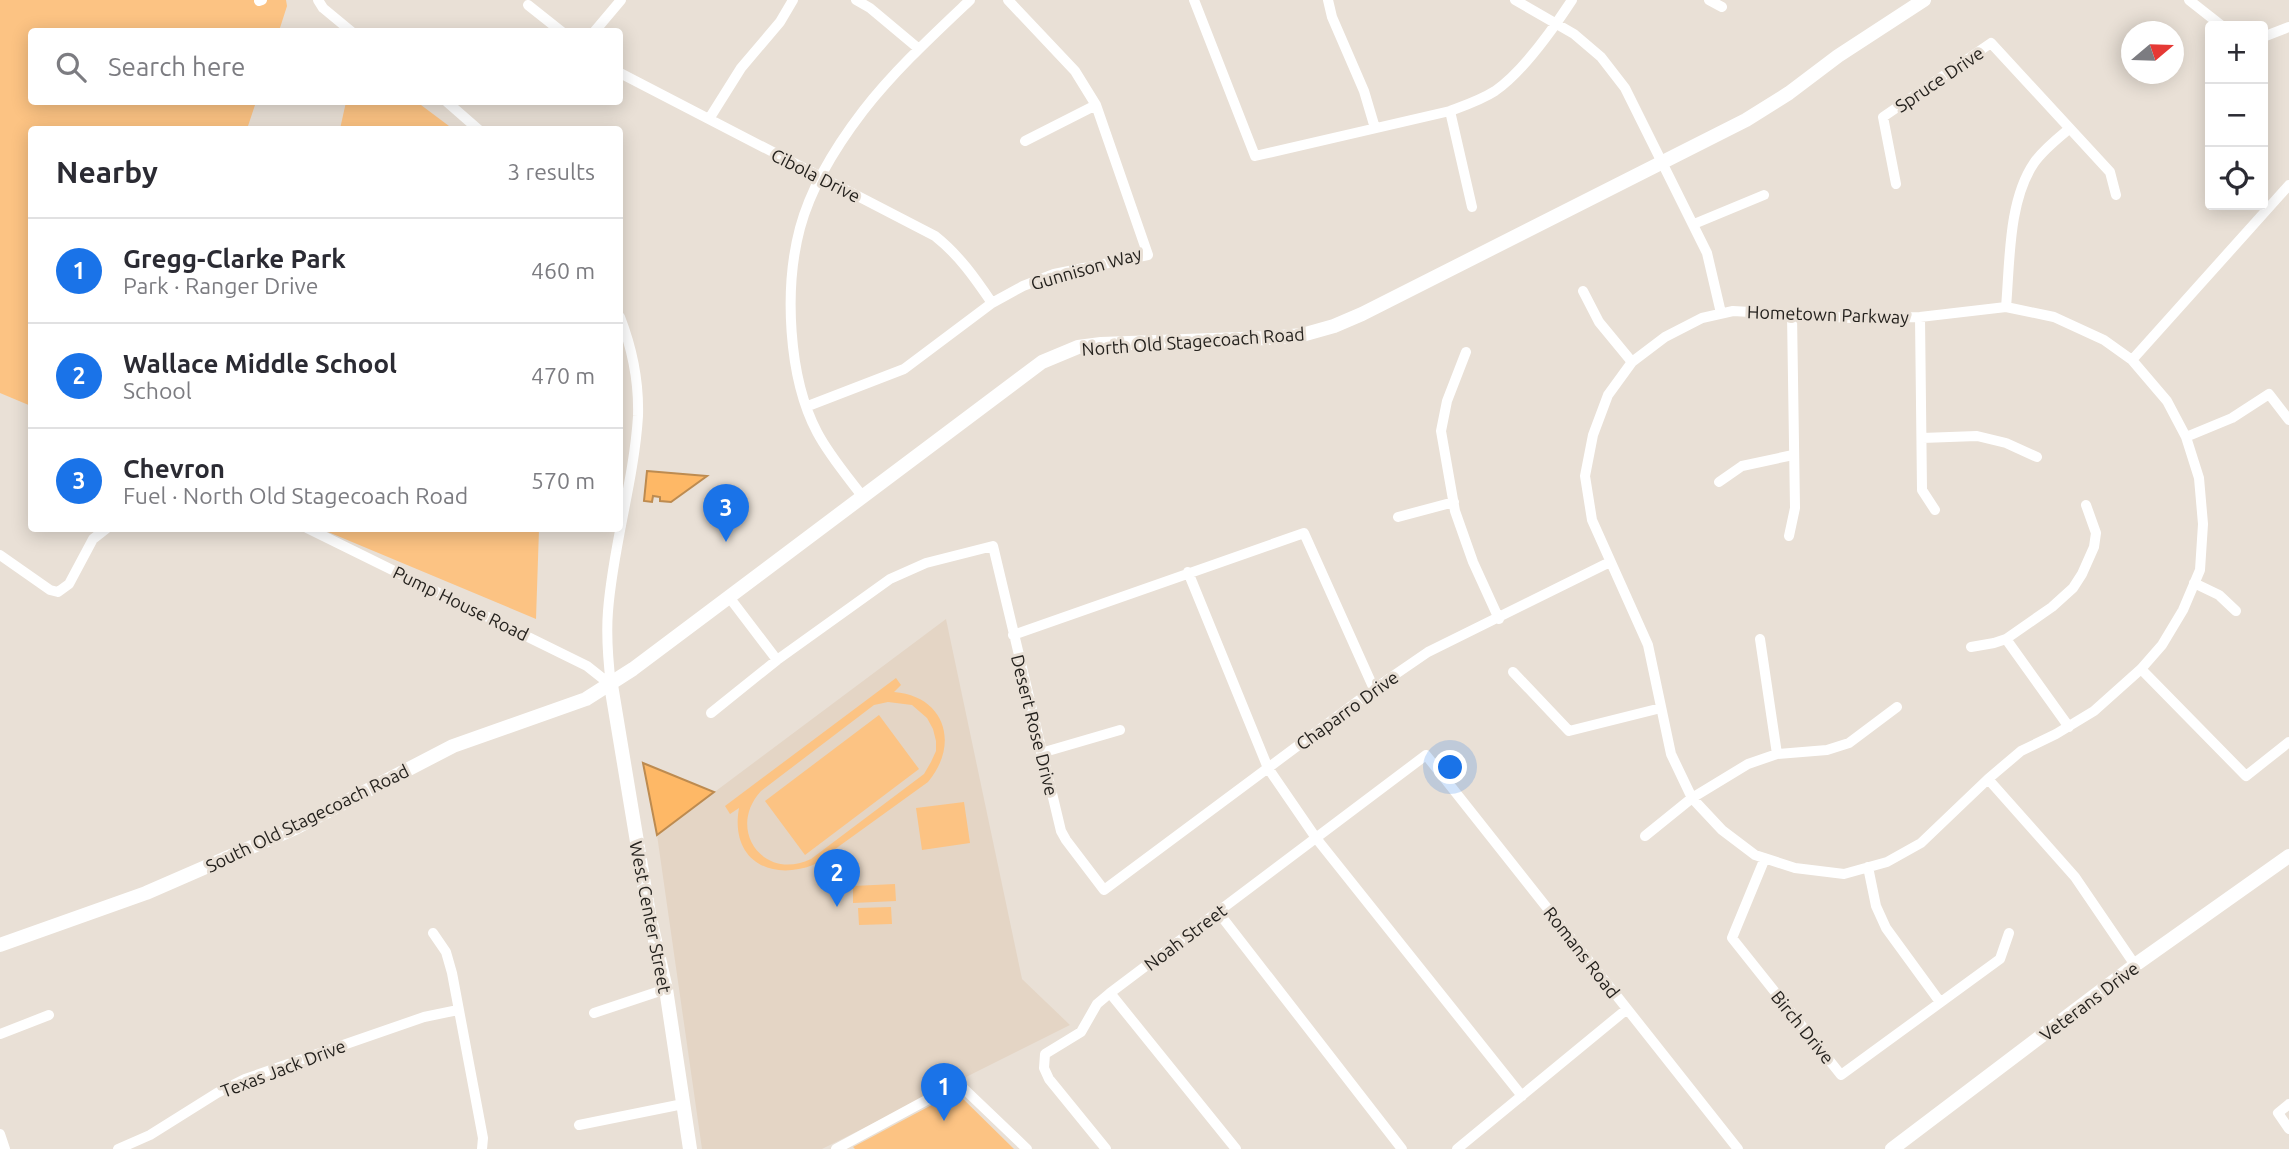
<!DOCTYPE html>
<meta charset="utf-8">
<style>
:root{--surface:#fff;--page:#f7f7f7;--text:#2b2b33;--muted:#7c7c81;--line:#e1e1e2;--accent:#1a73e8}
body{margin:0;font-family:Ubuntu,sans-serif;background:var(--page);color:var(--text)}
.controls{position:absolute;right:21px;top:21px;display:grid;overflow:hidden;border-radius:7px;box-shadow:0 4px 18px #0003}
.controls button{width:63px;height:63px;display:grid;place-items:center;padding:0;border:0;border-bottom:2px solid var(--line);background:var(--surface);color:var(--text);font:35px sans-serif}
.compass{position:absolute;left:2121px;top:21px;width:63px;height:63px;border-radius:50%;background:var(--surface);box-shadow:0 4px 18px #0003;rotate:71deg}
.you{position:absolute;left:1451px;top:768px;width:24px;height:24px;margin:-18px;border:5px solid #fff;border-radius:50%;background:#1a73e8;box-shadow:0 0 0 10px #1a73e833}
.badge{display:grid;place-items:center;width:46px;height:46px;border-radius:50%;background:var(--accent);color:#fff;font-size:23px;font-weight:700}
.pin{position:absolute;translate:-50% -58px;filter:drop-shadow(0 2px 4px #0008)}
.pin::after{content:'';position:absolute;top:37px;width:24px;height:21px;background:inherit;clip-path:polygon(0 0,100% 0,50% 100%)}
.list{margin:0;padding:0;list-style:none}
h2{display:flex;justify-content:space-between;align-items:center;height:91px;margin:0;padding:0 28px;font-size:30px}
h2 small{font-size:23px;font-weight:400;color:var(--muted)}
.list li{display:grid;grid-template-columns:46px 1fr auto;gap:21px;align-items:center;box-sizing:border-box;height:105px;padding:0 28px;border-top:2px solid var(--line)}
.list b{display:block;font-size:26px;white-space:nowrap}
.list p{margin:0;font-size:23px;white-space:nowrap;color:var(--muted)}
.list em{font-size:23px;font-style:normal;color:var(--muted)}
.icon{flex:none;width:38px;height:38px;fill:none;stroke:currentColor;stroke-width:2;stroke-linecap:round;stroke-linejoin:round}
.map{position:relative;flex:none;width:2289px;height:1149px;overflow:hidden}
.search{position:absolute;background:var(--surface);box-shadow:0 4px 18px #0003;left:28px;top:28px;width:595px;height:77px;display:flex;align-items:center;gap:18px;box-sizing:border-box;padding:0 24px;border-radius:7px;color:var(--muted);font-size:26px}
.panel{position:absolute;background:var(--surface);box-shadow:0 4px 18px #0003;left:28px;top:126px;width:595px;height:406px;border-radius:7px}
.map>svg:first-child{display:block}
.built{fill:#e4d5c5}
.green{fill:#fcc383;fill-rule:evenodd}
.water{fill:#feb866;stroke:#bd8b50;stroke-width:2}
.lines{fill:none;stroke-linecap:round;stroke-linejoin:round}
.street{stroke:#fff;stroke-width:10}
.secondary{stroke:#fff;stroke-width:14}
.labels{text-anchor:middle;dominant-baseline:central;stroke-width:6;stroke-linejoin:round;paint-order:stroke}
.street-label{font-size:18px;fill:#25221e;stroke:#e9e0d6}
</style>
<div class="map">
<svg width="2289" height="1149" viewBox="0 0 2289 1149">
<rect width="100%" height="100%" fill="#e9e0d6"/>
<path class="built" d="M946,619l76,360 48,46 -248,124h-120l-45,-314z"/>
<path class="green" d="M0,0h286l1,6 -8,25 -247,1v70h224l-9,27 -215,1 -1,276 -31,-13z
M346,102h71l36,27h-113z
M321,529h218l-3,90z
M896,678l5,7 -7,7c51,4 66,52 34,90l-115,83c-45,17 -83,-7 -74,-57l-9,6 -5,-8zM888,702l24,3 15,13 6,11 3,12v10l-5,11 -7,12 -113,85c-48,23 -85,-30 -50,-68l113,-86z
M879,715l40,54 -114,86 -40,-54z
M964,802l6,41 -48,7 -6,-42z
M895,884l1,17 -43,2v-17z
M891,907l1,17 -33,1 -1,-17z
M956,1092l58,57h-159l-2,-2z"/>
<path class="water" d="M647,471l60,5 -36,26 -11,-1v-4l-7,-1 -1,6 -8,-1z
M643,763l71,29 -57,43z"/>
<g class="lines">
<path class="street" d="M318,0l5,8 29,24
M856,0l14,8 49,41
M1194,0l61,156 195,-45c16,-6 31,-11 45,-20 29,-20 58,-62 77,-91
M1328,0l4,17 32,74 11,37
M1515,0l59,34 27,23 24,31 82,165 14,60
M1709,0l13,7
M2189,0l33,26
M259,1l3,-1
M528,5l34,27
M594,32l27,-32
M2263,37l26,-10
M620,73l315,163c24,19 40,42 57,67
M447,102l32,28
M1450,111l22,96
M709,119l32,-51 39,-46 13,-22
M1025,141l71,-36
M1896,184l-13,-67 108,-74 119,129 6,23
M1694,224l70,-29
M1583,291l16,31 33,40
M2006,307l48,10 50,23 28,20 35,41 19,36 13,41 4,46 -3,46 -17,40 -21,35 -21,24 -47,42 -38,23 -35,17 -33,28 -67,64 -34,19 -43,12 -49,-6 -40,-13 -33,-25 -30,-32 -21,-44 -23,-109 -56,-125 -7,-44 8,-41 15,-40 24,-33 33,-25 37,-19 31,-7 118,7 69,-1z
M2006,307c4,-45 2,-106 28,-144 9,-13 23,-24 35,-34
M1920,317l2,173 13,20
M1466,352l-19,49 -6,30 14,80 18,51 26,57
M2132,360l157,-175
M808,406l96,-37 88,-66 31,-17 31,-12 94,-19 -52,-150 -21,-34 -67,-71
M2186,437l46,-19 37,-24 20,26
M1922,438l55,-2 29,7 31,14
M1719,482l23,-16 51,-11
M863,497c-16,-21 -34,-42 -46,-65 -29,-55 -33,-144 -17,-204 11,-41 37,-83 63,-117 31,-40 70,-76 107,-111
M1398,517l56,-15
M307,528l280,138 24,19
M1789,536l6,-28 -3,-194
M0,555l50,35 8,2 11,-8 24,-45 14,-11
M1188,572l80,196 48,70 206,258
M2194,583l25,12 17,16
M729,597l48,63
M1013,635l291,-102 70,156
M1760,639l17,115
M2006,639l63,88
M1971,647l23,-4 12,-4 46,-32 21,-19 9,-14 12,-27 2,-14 -10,-28
M2141,669l105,107 43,-34
M1513,672l56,59 92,-23
M611,685c-3,-25 -5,-49 -3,-74 5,-66 26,-130 30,-195 1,-34 -6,-68 -18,-99
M711,713l66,-53 113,-81 36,-16 67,-17 68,285 5,9 38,50 270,-201 54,-37 182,-90
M1041,753l79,-23
M1988,779l87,98 60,88
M1645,836l47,-38 56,-34 29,-10 50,-4 22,-7 48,-36
M1765,858l-33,80 109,137 159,-116 9,-26
M1868,867l8,39 10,22 54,74
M1218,912l184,237
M433,933l13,19 6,21 31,165 -1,11
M1110,993l126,156
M594,1013l72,-24
M0,1034l49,-19
M2289,1104l-11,9 11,16
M579,1125l104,-21
M0,1134l5,15
M118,1149l32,-14 67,-42 28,-14 179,-62 34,-7
M836,1149l122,-66 69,66
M1106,1149l-57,-70 -5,-11 1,-14 36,-22 16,-28 13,-11 316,-238 312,394
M1457,1149l170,-140"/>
<path class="secondary" d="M611,685l38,229 17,75 24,160
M0,945l146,-52 149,-65 158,-82 133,-47 47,-30 409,-307 36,-15 23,-3 168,-6 33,-3 32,-9 28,-12 384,-194 43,-27 49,-37 86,-56
M1892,1149l243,-184 154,-109"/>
</g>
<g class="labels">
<g class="street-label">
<text transform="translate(1939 79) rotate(-34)">Spruce Drive</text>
<text transform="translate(816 175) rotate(27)">Cibola Drive</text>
<text transform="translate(1086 268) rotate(-16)">Gunnison Way</text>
<text transform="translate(1828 314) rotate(2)">Hometown Parkway</text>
<text transform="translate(1193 341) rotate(-4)">North Old Stagecoach Road</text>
<text transform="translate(461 603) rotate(26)">Pump House Road</text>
<text transform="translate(1347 710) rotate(-36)">Chaparro Drive</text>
<text transform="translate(1035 725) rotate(76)">Desert Rose Drive</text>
<text transform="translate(307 818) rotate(-26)">South Old Stagecoach Road</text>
<text transform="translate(651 917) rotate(79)">West Center Street</text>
<text transform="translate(1185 937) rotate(-37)">Noah Street</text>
<text transform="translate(1582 952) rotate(52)">Romans Road</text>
<text transform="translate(2089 1001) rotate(-37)">Veterans Drive</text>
<text transform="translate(1803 1027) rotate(51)">Birch Drive</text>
<text transform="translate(283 1068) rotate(-21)">Texas Jack Drive</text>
</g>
</g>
</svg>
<div class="controls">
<button>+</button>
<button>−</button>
<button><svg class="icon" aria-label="locate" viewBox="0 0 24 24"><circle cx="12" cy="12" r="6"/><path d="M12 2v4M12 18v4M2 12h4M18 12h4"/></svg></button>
</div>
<svg class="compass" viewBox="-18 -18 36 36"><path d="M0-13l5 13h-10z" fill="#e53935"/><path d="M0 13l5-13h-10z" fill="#7c7c81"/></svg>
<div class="you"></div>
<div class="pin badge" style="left:944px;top:1121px">1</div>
<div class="pin badge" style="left:837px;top:907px">2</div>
<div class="pin badge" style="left:726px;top:542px">3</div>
<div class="search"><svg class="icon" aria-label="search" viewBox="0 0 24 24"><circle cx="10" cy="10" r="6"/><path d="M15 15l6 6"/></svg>Search here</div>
<section class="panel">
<h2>Nearby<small>3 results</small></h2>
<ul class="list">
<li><span class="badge">1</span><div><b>Gregg-Clarke Park</b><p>Park · Ranger Drive</p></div><em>460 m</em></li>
<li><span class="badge">2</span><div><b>Wallace Middle School</b><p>School</p></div><em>470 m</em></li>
<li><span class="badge">3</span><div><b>Chevron</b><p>Fuel · North Old Stagecoach Road</p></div><em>570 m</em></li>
</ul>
</section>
</div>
